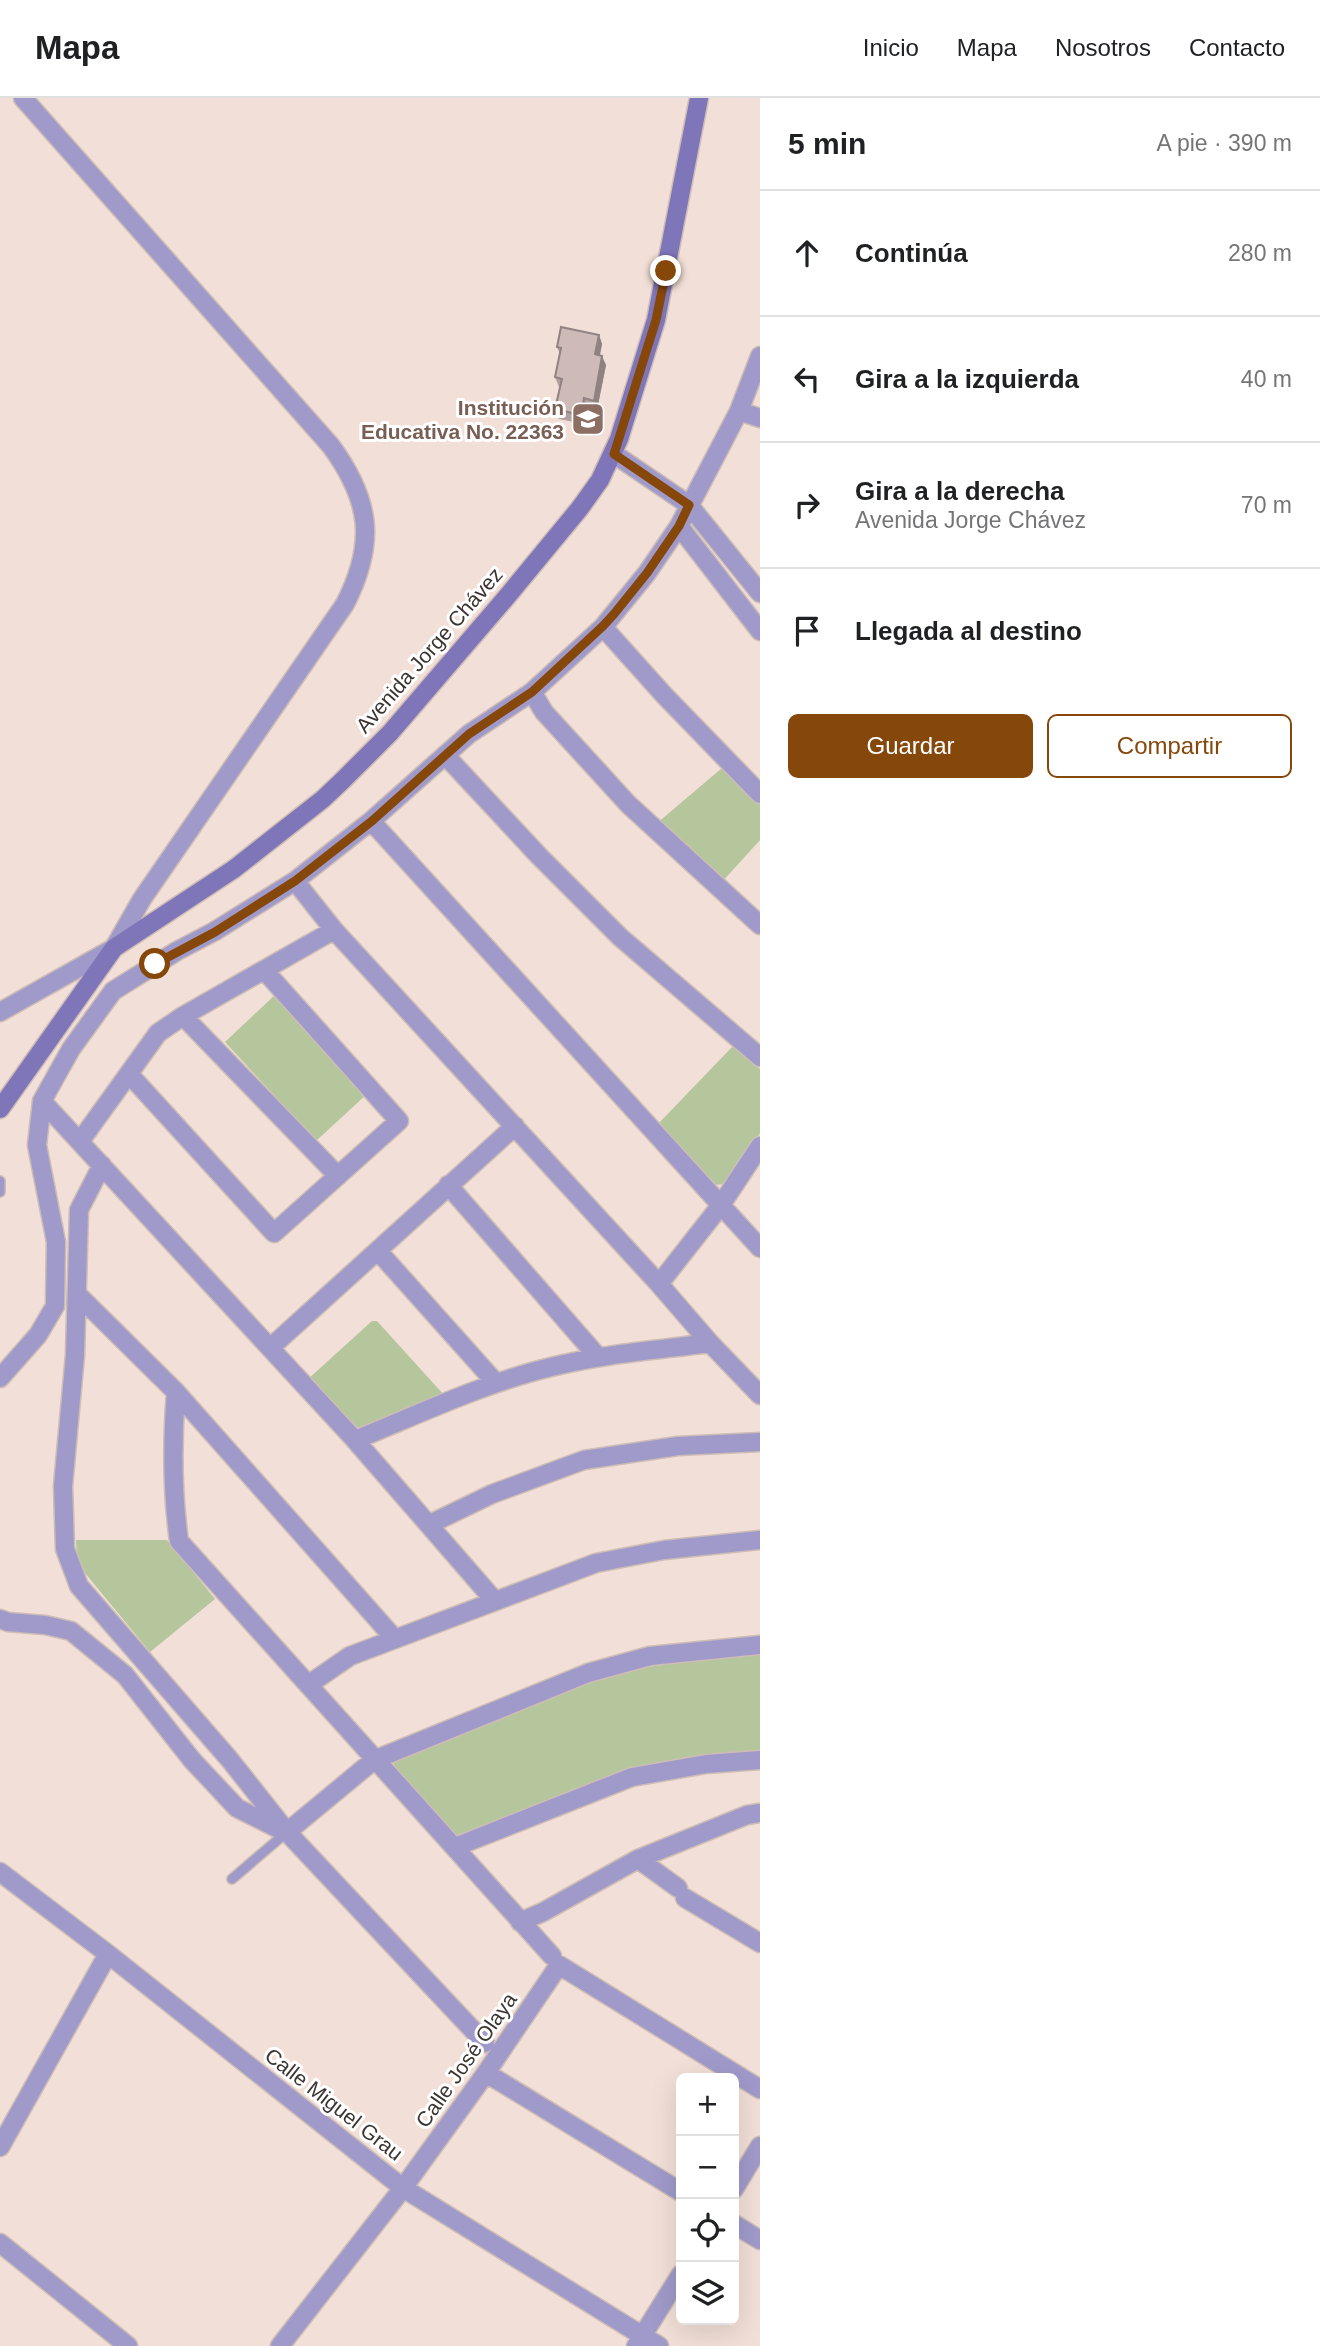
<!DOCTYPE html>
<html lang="es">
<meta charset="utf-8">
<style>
:root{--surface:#fff;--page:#f2f2f2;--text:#202124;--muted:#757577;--line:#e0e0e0;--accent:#86470b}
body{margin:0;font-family:Helvetica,sans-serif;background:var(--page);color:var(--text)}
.controls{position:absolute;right:21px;bottom:21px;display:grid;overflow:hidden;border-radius:10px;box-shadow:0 7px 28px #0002}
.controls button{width:63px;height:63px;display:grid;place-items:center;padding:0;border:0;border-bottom:2px solid var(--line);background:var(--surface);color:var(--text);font:35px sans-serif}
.stop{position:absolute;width:21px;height:21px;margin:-16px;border:5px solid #86470b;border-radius:50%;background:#fff}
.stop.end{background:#86470b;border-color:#fff;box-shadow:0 2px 7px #0008}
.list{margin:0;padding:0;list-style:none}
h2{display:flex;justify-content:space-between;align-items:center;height:91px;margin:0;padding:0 28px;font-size:30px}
h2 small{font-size:23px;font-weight:400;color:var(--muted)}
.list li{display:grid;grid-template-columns:46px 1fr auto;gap:21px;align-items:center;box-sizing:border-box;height:126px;padding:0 28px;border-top:2px solid var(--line)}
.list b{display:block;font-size:26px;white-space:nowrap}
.list p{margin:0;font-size:23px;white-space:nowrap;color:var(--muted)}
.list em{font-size:23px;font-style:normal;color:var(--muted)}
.actions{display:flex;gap:14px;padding:21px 28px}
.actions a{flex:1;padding:16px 0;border:2px solid var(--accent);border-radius:10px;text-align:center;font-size:24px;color:var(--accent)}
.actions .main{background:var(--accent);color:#fff}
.icon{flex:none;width:38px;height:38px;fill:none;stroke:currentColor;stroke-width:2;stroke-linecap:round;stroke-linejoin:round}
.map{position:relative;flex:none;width:760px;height:2248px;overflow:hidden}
header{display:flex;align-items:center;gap:42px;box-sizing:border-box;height:98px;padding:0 35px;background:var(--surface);border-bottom:2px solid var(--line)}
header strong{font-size:33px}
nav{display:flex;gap:38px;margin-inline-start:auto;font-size:24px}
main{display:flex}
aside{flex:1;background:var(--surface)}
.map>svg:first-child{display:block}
.green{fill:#b5c69d}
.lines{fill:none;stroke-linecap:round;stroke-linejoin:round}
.lane-casing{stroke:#cdbdb6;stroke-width:12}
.street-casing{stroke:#cdbdb6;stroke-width:21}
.secondary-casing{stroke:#cdbdb6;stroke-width:21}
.lane{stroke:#9f9ac9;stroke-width:9}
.street{stroke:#9f9ac9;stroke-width:18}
.secondary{stroke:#7f75b9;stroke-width:18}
.wall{fill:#b1a09d}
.shaded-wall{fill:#908280}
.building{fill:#cebab7;stroke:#908280;stroke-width:2}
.route{stroke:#86470b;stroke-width:9}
.labels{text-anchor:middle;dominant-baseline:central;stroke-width:6;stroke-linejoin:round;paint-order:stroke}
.education-label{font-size:21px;font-weight:bold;fill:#785e54;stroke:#fff;text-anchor:end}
.street-label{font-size:21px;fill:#3b3431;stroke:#fff}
</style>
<header>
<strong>Mapa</strong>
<nav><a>Inicio</a><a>Mapa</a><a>Nosotros</a><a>Contacto</a></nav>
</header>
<main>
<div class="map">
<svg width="760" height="2248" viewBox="0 0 760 2248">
<rect width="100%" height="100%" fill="#f2dfd7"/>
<path class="green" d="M722,670l38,36v36l-39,43 -65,-59z
M277,895l90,101 -51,47 -91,-99z
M733,948l27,23v64l-34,51 -12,1 -56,-61z
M372,1223h5l67,74 -84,35 -11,-2 -42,-48z
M76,1442h91l48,59 -65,53 -65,-79 -8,-17z
M760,1553v101l-112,14 -190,73 -65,-69 1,-8 8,-7 210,-82 107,-18z"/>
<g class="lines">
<defs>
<path id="lane" d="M0,1083v11
M232,1781l55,-47"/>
<path id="street" d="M760,258l-21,55 21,7
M614,356l75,51 71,88
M679,428l81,105
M603,529l61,68 96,99
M532,594l12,20 84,92 132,121
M445,657l94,101 81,81 140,120
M371,723l389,427
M295,783l39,49 325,354 51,59 50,52
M0,914l114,-64 28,-49 203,-295c31,-61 26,-103 -14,-158l-308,-348
M183,918l155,160
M129,976l145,159 125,-112 -135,-151
M42,1003l313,339 139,160
M81,1042l77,-107 25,-17 151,-86
M102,1067l-23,45 -4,145 -12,131 2,63 14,37 151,174 57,72 198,211
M448,1087l150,172
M378,1153l118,132
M659,1186l62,-79 39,-59
M77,1196l99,98 218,246
M270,1250l245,-222
M0,1280l38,-43 17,-29 1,-64 -19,-97 5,-44 29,-52 42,-58 64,-40 38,-20 80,-50 76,-60 98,-87 63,-42 71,-65 44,-54 32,-47 60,-115
M176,1294c-4,50 -4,99 3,149l373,415
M355,1342c64,-26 129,-57 196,-73 52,-13 106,-17 159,-24
M430,1426l62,-30 92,-34 94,-14 82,-4
M0,1521l8,3 37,3 26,6 54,44 67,85 45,48 46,23
M308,1587l42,-29 246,-93 68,-13 96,-10
M287,1734l87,-72 214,-87 62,-17 110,-11
M455,1749l177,-70 74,-13 54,-4
M638,1761l40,29
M0,1774l108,82 295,234 256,158
M685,1800l75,45
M520,1824l23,-10 95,-53 109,-44 13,-2
M486,1975l195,119
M0,2049l108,-193
M734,2091l26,-43
M734,2126l26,16
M0,2145l128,103
M280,2248l123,-158 83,-115 73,-108 201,124
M636,2248l45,-72"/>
<path id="secondary" d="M0,1011l114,-161 120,-79 89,-70 20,-19 47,-47 120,-140 70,-85 20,-28 19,-41 37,-119 43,-222"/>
</defs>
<use href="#lane" class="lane-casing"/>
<use href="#street" class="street-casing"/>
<use href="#secondary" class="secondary-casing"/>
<use href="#lane" class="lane"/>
<use href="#street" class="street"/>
<use href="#secondary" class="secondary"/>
</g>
<path class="wall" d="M599,237l3,9 -2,11 6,10 -9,45 -10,-2 -3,16 -25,-5 -4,-10 5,-22h-1l-4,-10 5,-23 -3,-7z"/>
<path class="shaded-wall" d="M599,237l3,9 -4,20 -3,-10z
M602,258l4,9 -9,45 -3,-9z
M584,300l3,10 -3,16 -3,-9z"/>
<path class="building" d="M561,229l38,8 -4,19 7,2 -8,45 -10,-3 -3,17 -26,-6 7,-30 -7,-2 6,-29 -4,-1z"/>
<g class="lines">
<path class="route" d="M155,866l60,-32 80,-51 77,-60 97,-87 63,-42 71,-66 11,-12 33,-41 32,-47 10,-21 -75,-51 42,-134 10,-49"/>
</g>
<defs>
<symbol id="school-square" viewBox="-11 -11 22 22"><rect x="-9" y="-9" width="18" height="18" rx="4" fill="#8d6e63" stroke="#fff"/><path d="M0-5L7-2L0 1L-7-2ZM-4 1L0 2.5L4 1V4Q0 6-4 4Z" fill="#fff"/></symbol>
</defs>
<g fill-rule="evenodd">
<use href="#school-square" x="569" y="302" width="38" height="38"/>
</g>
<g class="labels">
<g class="education-label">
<text x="564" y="309">Institución<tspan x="564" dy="24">Educativa No. 22363</tspan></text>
</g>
<g class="street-label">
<text transform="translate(429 552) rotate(-49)">Avenida Jorge Chávez</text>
<text transform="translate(466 1962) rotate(-55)">Calle José Olaya</text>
<text transform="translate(334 2006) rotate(38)">Calle Miguel Grau</text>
</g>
</g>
</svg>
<div class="controls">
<button>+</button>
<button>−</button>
<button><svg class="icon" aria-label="locate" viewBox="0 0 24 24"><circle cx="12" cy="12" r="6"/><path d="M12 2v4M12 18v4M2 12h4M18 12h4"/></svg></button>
<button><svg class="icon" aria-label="layers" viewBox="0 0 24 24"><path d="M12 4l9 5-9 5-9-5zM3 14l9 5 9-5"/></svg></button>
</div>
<div class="stop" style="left:155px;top:866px"></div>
<div class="stop end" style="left:666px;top:173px"></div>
</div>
<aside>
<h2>5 min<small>A pie · 390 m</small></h2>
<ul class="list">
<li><svg class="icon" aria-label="ahead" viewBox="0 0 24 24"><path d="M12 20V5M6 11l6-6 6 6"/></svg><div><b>Continúa</b></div><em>280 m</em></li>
<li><svg class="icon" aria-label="left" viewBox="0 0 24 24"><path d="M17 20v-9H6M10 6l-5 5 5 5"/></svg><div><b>Gira a la izquierda</b></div><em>40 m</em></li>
<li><svg class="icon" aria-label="right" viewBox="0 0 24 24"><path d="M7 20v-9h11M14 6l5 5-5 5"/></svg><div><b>Gira a la derecha</b><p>Avenida Jorge Chávez</p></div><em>70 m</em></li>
<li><svg class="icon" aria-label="arrive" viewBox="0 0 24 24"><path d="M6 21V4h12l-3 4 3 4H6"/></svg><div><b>Llegada al destino</b></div></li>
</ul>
<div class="actions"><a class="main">Guardar</a><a>Compartir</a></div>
</aside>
</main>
